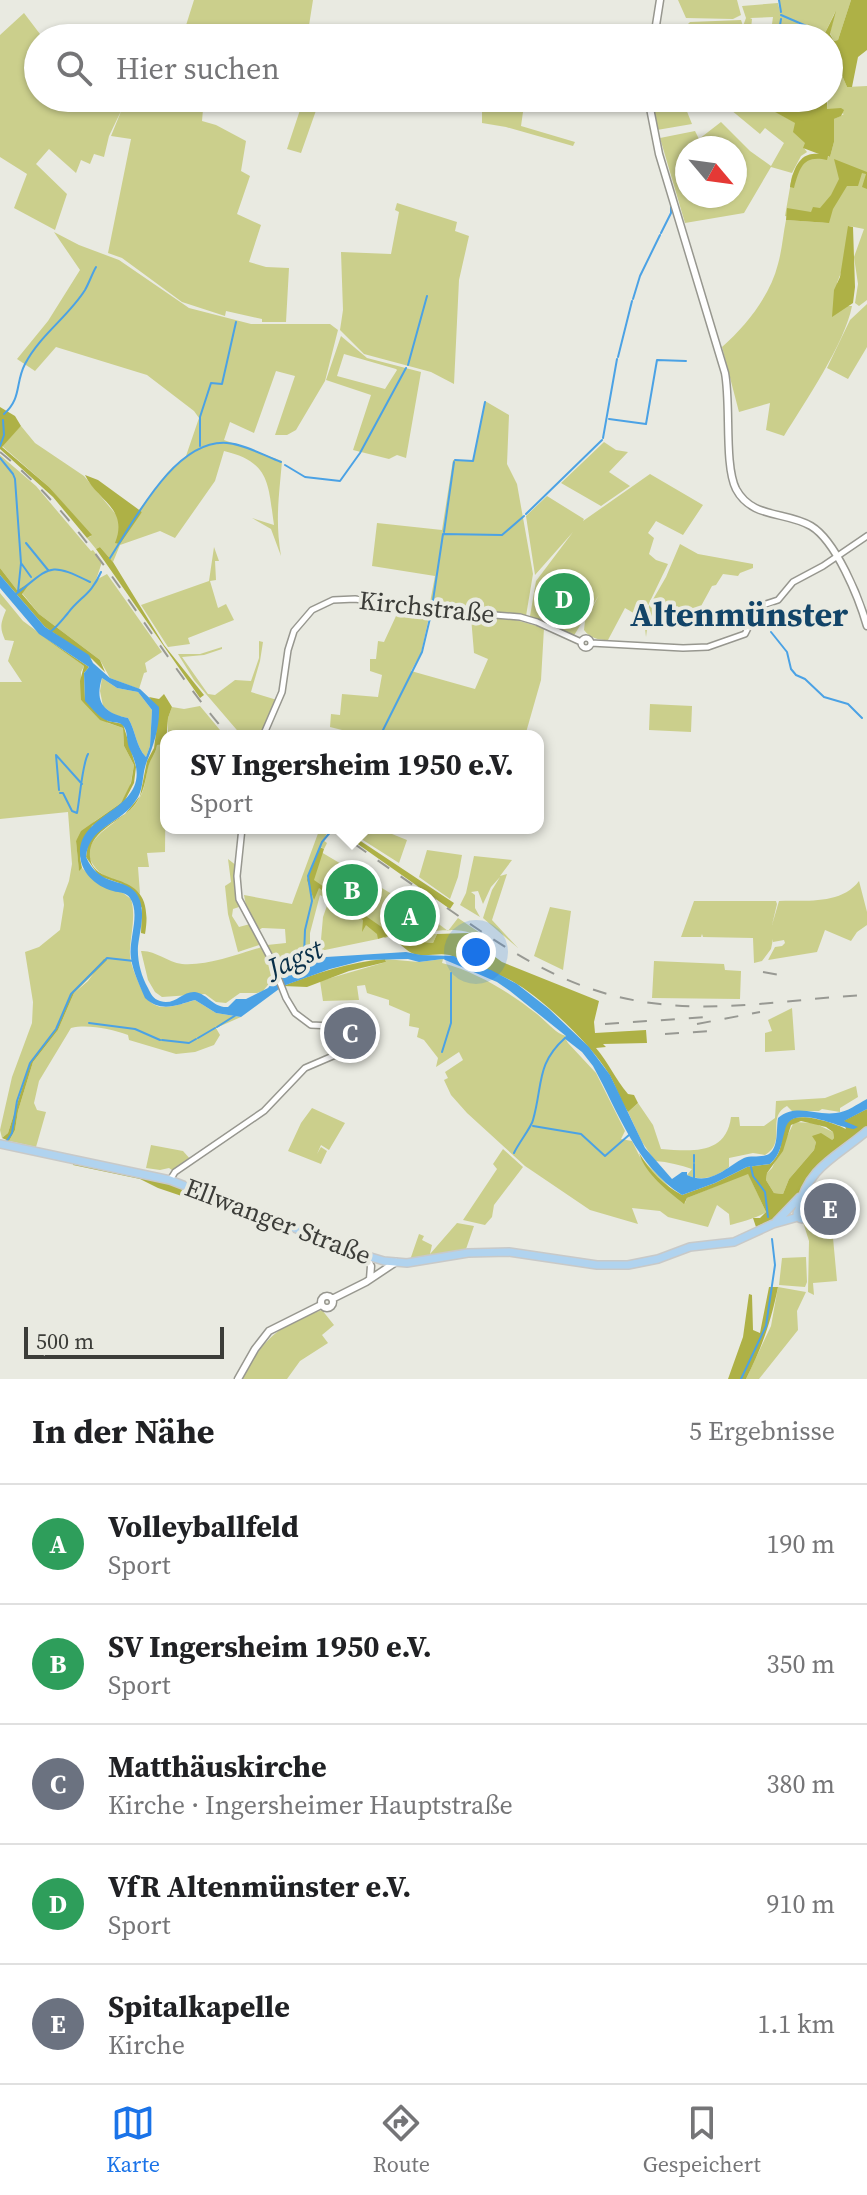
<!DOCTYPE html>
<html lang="de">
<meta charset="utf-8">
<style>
:root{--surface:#fff;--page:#f6f6f6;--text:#202124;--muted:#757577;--line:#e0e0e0;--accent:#1a73e8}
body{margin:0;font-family:"Source Serif 4",serif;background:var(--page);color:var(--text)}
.compass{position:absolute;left:675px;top:136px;width:72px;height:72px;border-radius:50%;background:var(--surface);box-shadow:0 2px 6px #0004;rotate:119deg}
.scale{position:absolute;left:24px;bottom:20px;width:200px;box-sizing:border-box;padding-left:8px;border:4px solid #3c3d39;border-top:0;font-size:22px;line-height:28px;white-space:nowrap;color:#3c3d39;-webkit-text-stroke:6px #e9eae1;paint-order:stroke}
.you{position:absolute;left:476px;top:952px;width:28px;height:28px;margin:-20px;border:6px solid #fff;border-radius:50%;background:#1a73e8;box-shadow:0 0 0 12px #1a73e833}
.badge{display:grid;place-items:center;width:52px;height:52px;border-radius:50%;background:var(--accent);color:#fff;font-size:26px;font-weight:700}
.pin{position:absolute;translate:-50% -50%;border:4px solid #fff;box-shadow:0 2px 8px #0006}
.popup{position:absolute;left:160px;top:730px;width:384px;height:104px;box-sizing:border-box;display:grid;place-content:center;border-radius:16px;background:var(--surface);filter:drop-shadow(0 2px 6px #0005);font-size:26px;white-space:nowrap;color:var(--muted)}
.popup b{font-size:30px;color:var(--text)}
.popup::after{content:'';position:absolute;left:50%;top:100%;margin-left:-16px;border:16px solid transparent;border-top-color:var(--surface)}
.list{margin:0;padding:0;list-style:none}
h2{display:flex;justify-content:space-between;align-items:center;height:104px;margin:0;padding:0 32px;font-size:34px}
h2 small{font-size:26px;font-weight:400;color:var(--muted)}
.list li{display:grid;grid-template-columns:52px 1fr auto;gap:24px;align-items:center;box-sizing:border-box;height:120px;padding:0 32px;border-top:2px solid var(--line)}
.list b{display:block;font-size:30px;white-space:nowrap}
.list p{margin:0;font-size:26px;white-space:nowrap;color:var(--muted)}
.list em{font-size:26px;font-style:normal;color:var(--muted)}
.icon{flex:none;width:44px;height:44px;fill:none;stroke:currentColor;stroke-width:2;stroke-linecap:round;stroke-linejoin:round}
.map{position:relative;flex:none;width:867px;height:1379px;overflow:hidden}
.search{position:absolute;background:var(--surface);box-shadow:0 2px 6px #0004;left:24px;right:24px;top:24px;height:88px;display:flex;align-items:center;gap:20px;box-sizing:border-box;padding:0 28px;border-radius:44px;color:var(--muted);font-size:30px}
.sheet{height:704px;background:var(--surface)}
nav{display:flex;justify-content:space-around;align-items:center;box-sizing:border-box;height:112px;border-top:2px solid var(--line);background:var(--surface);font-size:22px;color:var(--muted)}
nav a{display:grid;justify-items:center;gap:4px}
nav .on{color:var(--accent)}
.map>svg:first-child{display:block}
.green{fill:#cbcf8c;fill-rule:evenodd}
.forest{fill:#aeb146;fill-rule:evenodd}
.water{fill:#4ba2e5;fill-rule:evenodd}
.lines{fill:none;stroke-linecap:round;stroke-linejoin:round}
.stream{stroke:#4ba2e5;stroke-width:2}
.tertiary-casing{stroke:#97978f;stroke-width:8}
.secondary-casing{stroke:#97978f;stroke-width:9}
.primary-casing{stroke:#c8c9c8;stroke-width:10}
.tertiary{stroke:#fff;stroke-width:5}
.secondary{stroke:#fff;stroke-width:6}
.primary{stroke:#b0d3ef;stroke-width:7}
.rail{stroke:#989993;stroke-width:2;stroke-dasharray:14 14;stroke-linecap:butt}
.labels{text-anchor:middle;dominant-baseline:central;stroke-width:8;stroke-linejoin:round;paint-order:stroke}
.street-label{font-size:26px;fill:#3c3d39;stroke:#e9eae1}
.water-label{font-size:28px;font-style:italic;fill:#072e48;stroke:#e9eae1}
.district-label{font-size:34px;font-weight:bold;fill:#124468;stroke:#e9eae1}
</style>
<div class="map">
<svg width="867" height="1379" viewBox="0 0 867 1379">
<rect width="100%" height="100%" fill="#e9eae1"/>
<path class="green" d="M194,0h119l-6,38h-125z
M678,0h59l4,15 -8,4 -47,-1z
M779,0h72l-13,40 -4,1 -4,-8 5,-21 -10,21h-7v-2l-20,-8 -3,15h-25l3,-21 -23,1 2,1 -2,19h-9l1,-8 -2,8h-46l-6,-14 2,-2 51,-2 2,6 3,-8 -4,-12 36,-3 2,9z
M24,13l19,25h-5v60h93l-4,6 6,-6h71l-2,23 14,4 30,16 -5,30 9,5 -13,38 24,11 -12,37 17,5 23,1 -3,54h-24v-3l-36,-8 -1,5 -43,-14 -60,-44 -14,-5 23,-114 -20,-3 11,-27 -13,27 -5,21 -10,-3 -4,10 -9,-4 -5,13 -27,-24 -13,15 31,30 -12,36 -41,-22 13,-34 -27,-17v-122z
M835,73h6l6,14 20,-1v214l-8,6 -4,-3 3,-19 -4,-27 10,-28 -15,-3 -7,44 -5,13 10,23h5c-7,37 -47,96 -68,130l-18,-6 4,-27 -31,9 -17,-65c24,-21 48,-51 56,-83 4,-14 5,-29 8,-44l43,3 -44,-7 7,-40 11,-16 20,-5 7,2 4,-15v-23l10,-5 -17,-5 2,-33z
M304,98h33l-3,8 -15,-4 -18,51 -14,-4z
M482,98h43l-4,28 54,16 -2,4 -67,-19 -24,-4z
M652,98h13v13l21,-2 6,15 -35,6 -6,-28 4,27 32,107 -33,-105 -3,-31z
M738,98h12l46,25 10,20 -2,5 3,4 -6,4 -9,17 -21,-6 -27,46 -59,10 -25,-85 35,-7 4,8 22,-17 29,29 21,15 13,-23 -19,-15 -5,6 -29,-24zM687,148h48v48h-48z
M397,203l60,19 -2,9 14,5 -10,44 -5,104 -23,-12 -67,-18 -24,-24 3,-20 -2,-58 50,2 8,-42 -4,-2z
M54,232l25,13 40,15 70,48 62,16h79l8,6 -13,51 -29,49 -9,5h-12l20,-59 -19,-5 -22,62 -24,-11 -6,18 58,21c-3,36 -7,59 -1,95l-10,-27 -19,-11 22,7c-6,-42 -4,-63 -50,-74l-9,30 -40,57 -15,-7 -40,14 -7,17 -13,-15 -4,2 -9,-11 4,-2 -42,-49 -47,-41 19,-20 14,17 49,33 34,41 3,11 -5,15 26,-31 -3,-2 29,-38 18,-16 13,-38 -5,-7 -47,-36 -91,-28 -21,24 -18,-12 31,-38 32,-51z
M867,304v43l-19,32 -21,-11 23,-48z
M341,336l26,22 54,14 -15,86 -9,-3 -8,4 -36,-9 18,-55 -45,-15zM344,354l52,15 1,1 -12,19 -48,-13z
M485,401l24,14 -2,49 10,20 16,90 -7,42 -97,-8 6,-32 -63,-10 5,-43 65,7 11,-70h20z
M604,442l12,8 12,2 -19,20 21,14 -29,20 -40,-23z
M0,455l36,31 55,65 2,-1 9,12 -6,18 11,-6 55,78 -17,11 2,9 -3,1 -5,16 -29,-11 -10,-18 -61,-46 -17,-21 7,-9 -12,6 -17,-22z
M650,474l53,31 -20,30 -27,-14 -8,12 6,5 -5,16 7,6 12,4 -26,54 -17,-10 -17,32c-10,0 -18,-2 -24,-10l1,-9 14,-26 -26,42 -43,-21 6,-35 37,-49 -38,43 -9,-59 21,-20 37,23 -1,2z
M680,544l18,10 55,10v4l-13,5 -2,3 -15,-2 -7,11 -4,1 -18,33 -20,-2 -2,11 -24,-6 -2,15 -2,-17 4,-12 18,-31z
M214,547l5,14h-4l1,19 -6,1 8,27 8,-4 8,16 -46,18 2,6 -22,3 -27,-42 68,-24z
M0,593l23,28 61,45 -3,6v28l27,23 15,5 1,18 10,19 -4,22 -9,16 -26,18 -19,20 3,29 3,-2 17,16 24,9 8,6c5,17 0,33 -1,50 -1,10 3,20 7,30 14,35 25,31 58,21l21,13 25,4 -25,11 4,7 -6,10 -19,7 -19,2 -47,-14 -1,-5c-17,-6 -40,-11 -57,-7l-32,53 -5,22 3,7 9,2 -10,35 -27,-6 6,-11 3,-19 15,-49 25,-32 16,-37 14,-12 16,-22 -32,33 -15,35 -27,36 -22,70 -6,5 -2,-8 12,-53 20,-54 1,-21 -8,-50 14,-5 21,-17 4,-25 -1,-8 6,-16 3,-17 -4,-52 -68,7v-137h22l-14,-21 6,-20 -9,-1c-5,-12 -5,-15 1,-30l-6,-6z
M407,608l18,3v4l4,2 -8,36 -10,18 64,18 13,-30 -14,-6 -3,-36 45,3 28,8 -3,52 -16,56h-82l-31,-5 -2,4 2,1h-46l-36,-9 1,-13 9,1 2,-21 36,3 4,-22 -12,-4v-12h6l2,-18 6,1 12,-26 6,1z
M259,641l4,1 -3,19 -9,31 26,8 5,-15 -21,51h-19l-48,-56 -16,-26h22l22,-7v2l-18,6 -22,2 26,37 7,1 20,-15 16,1 8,-23z
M102,678l15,10 21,4 14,18 -2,36 -4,11c-10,-10 -10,-26 -18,-39l-14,-3 -11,-9 -3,-15z
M650,704l42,2 -1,26 -42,-2z
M200,706l25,30h-57v-18l4,-11 12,2z
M164,744l2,10 -1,98 -18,1 2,14h-11l2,27c-15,-16 -34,-11 -46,-28 -21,-27 31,-45 43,-64 8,-11 8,-22 11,-35 2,-8 8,-13 9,-22z
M320,828l9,2 -6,10 4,3 -3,6 -3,-2 -7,12 -5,22 12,-29 103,61 24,18 10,-13 31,21 -4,8c-12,-25 -44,-15 -67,-15l5,-13 -8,15h22l-4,9 -20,-2 -8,-8h8l-9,-2 -19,7 -7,-5v6l-58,12 3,-34 6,-17 -9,-5 -10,38v21l-34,11 -9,-20 19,-2 -1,-14 -23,-1 -4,3 -11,-20 -3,-16 48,9z
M344,828h33l30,12 -8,23z
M427,850l35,5 -4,22 -8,22 -31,-22z
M474,856l38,4 -12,16 7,-2 -15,46 26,28 -35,-30 9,-28 8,-13 -9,10 -8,17 -5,-13 -7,1 4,3v13l5,9 -20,-12 6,-12z
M228,859l9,7 -2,19 4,22 -6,2 -1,7 7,11 11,-3 12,20 -24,8 -10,-38 -3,-28 6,-4z
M859,881l8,31v13l-10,7 -6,9 -26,-11 -8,22 -49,8 7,-13 7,-1 3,-3 -1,-3 -11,2v-3l-2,10 -9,12 -8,2 -1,-25 -50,-1 -1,-3 -1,3h-20l13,-36h82l1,3 -5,21 7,-24c27,-1 62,4 80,-20z
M550,907l21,4 -8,59 -29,-14z
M262,947l13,29 -12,15 -6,2h-17l-14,10 -10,-1 -11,-8 -43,3 -7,-5 -7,-12 -7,-29c14,-1 26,11 41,13 26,2 55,-10 80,-17z
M385,959l34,3 24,-3 -1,4c35,9 67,29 95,51 11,9 18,19 29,22l-1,2 3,5 28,30 29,58 -4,8 11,2 8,16 45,46 2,-5 61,-25 18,39c-4,4 -28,11 -36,13l-1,-11 -12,-9 -9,22 -40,-10 -8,-6 -28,-3 6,16 -48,-14 -65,-44 -58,-53 -16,-18 -7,-15 4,-2 -3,-6 18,-12 -4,-8 -23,15 2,-9 -14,-18 -7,-3 2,-9 -10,-2 1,-12 -21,-9v-5l-22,-7 -2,-8 -8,1 2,14 -36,1 -3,-20 66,-19z
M654,961l70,3 1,6 16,1 -1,28 -88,-1z
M792,1008l3,42 -30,2v-19l7,-2 -4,-11z
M856,1086l2,11 -18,11v4l-18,-3 -3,2h-27l-5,-5c-22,12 1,35 -22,49l-12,-2 -24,5v9c-13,10 -27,15 -42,8l5,-6c-11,-4 -24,-7 -37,-8l-13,-19 -14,-30 10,-9 15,22 8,24c29,2 65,7 70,-32h8l1,9h24l11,-8 1,-17 49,-3z
M312,1108l33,15 -16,27 -8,-5 -4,9 4,-7 6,4 -6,13 -33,-13 13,-28z
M794,1122l20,1 19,9 1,6 -2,2 -16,2 -2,8 -25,29 -6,15 -9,-1 -8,-13 1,-7 5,-5z
M151,1145l32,6 8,9 -19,10 -3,-2 -9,2 -14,-2z
M503,1149l20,18 -29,38 -2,12 -7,8 -22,-5 34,-51 -4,-5z
M816,1211l-4,22 4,2 1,-4 9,-1 1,9 6,-1 4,43 -24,2 1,12 -6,-3 1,-51 -6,-19z
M457,1223l17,3 -9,26 -55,8 9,-26 5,2 -2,4 10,5 -2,9z
M806,1257l1,25 -2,5 -26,-2 3,-27z
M778,1287l28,5 -9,19 1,19 -39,49h-13l25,-53z
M322,1310l12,15 -12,10 6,8 -28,18 -13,18h-46c23,-41 38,-54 81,-69z"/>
<path class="forest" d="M851,0h16v50l-9,7 -6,30h-5l-6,-14 -12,3v-38h-14l3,-5h7l11,-22 -6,23 4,7 4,-1z
M750,98h77v11l14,-1 3,2 -3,6 -7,3v23l-4,15 -2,-1 -1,4c-24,-5 -27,7 -33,28l-4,-1c3,-18 10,-36 29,-33l-16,-6 2,-5 -12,-11 2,-9z
M834,159l33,13v17l-5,-2 4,-13 -4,-1 -4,13h-11l-14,23 -4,14 -43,-3 1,-12 24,4 2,-5 7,1 11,-13 8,-16z
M848,226l5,1 2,60 -2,16 -21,14 2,-27 6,-13z
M0,407l15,9 6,10 -19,21 47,40 43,48 -5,3 -34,-41 -53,-48z
M85,475l13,5 44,32 -22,32 -5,-1c14,-35 -18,-42 -30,-68z
M100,547l13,15 51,83 40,50 -4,3 -104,-149z
M0,568l17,22 13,-7 -8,11 17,20 61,46 5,12 -13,-13 -47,-32 -45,-52z
M45,638l44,29 -5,6 1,27 23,21 15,3 13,43 -2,16 -11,21 -31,22 -12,32 2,10 -3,3 -3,-30 5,-10 40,-28 10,-20 3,-18 -10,-19 -1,-18 -23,-8 -19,-20 -1,-19 4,-15z
M164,694l8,13 -4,11 -2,26 -9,1c-1,9 -7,14 -9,23 -3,13 -4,24 -12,35 -13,19 -49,27 -46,54 4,35 67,7 55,77l-4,-1 1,-25 -20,-24 -23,-8 -13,-19 2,-13 7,-11 30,-19 15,-18 7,-35 7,-13 5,-37 -10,-14 10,2z
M335,828h6l113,75 -4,6z
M320,847l4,2 -10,31 69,48 10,4 8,-5 4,2 -1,2 -26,8 -1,-5 -11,-9 -4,7 1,-12 -44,-32 -5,12 -7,-20z
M405,933l8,8 20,2 4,-9 31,-1 7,2 12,16 15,11 97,39 -5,21 1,11 51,-3 1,13 -44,1 3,3 -10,1c13,15 19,31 32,46l6,1 4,8 -10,9c-8,-12 -12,-26 -19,-38 -18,-30 -67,-76 -97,-93 -18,-10 -38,-14 -55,-23 -12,-7 -24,-2 -36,-3 -11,0 -17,-8 -25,-14l-1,-5z
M104,959l3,1 -33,33 -16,37 -25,32 -15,49 -3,19 -6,11 -7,-3 6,-5 22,-70 27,-36 15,-35z
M385,959l1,3 -37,9 -42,16 -24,-1c34,-13 66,-24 102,-27z
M867,1109v19l-54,42 -15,27 -18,19 -24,11 -3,-9h7l6,-6 -18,-38 -61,24 -3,6c-17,-14 -38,-29 -45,-51 11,18 24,32 43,42l33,-12 32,-16 23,-3c16,-14 8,-26 16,-40 9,-15 48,-1 60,5l-3,-8zM801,1121l25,6 7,5 1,6 -2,2 -11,-7 -9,3 4,6 -2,8 -25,29 -6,15 -9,-1 -8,-13 1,-7 16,-22 8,-26z
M74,1161l101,24 69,25v8l-22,-11 -2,2 -62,-21 -18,-9 -67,-14z
M769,1287h9c-7,35 -16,60 -32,92h-18l15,-42 6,-43 3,1 1,35 7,3z"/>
<path class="water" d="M0,575l45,52 44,28 4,8 17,15 30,11 19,18c1,18 -5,38 -12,54 -6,15 -2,29 -13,42 -16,22 -45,24 -48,54 14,32 41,19 52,39 8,15 2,34 0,50 -1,14 3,30 10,42 3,6 5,11 12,13 15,5 22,-10 35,-9 13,2 18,16 33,15l8,-8h10l22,-11 7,-9 25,-14 26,-8 80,-5 15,3 33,1 10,7 27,7 26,14 32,25 40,38 21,28 35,73 27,31 10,-7h5v3c23,11 38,-7 57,-17 7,-3 18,0 25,-4 10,-7 7,-25 9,-36 18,-15 38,-2 58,-5 12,-1 21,-9 31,-14v10l-23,12 14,6 -4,2c-16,-1 -63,-27 -69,1 -4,14 -4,24 -15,34l-23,3 -32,16 -33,12c-46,-29 -63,-82 -89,-129l-11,-14 -18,-14 2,-2 -56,-45 -13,-9 -54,-23 -24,3 -11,-3 -43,1 -35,9 -47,17 -42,31 -25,-4 -21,-13c-18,5 -34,13 -50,-2 -5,-12 -12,-26 -14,-40 -3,-18 10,-44 -1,-60 -4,-6 -10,-5 -17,-7 -18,-5 -33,-19 -33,-38 -1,-44 80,-43 50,-103 -4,-8 -2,-18 -6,-23 -4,-6 -10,-4 -16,-6 -9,-3 -17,-14 -23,-20l-1,-28 5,-6 -50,-33 -39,-46zM102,678l15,10 21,4 14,18 -2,36 -4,11c-10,-10 -10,-26 -18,-39 -23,-5 -34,-15 -26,-40z"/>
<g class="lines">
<path class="stream" d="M779,0l2,12
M781,15l37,16
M778,38l3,-19
M661,233l10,-20v-9
M633,299l7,-23 20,-41
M618,357l14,-56
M408,365l19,-69
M4,414c18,-16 11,-31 21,-50 15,-29 43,-47 60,-74 4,-7 7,-16 11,-23
M609,419l37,5 11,-64 29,1
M603,438l14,-79
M0,446l4,-11 -1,-15
M200,446v-29l11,-34 11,1 14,-62
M0,458l13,16 2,5 6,84
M455,460l18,1 12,-59
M285,465l20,12 35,4 20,-28 46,-85
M526,514l76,-74
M444,532l10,-70
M26,543l22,27
M110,558c24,-37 65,-119 117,-115 17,1 38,13 54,19
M18,592l3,-29 10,14
M16,594c35,-27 32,-33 74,-12
M432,607l11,-73 59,1 22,-19
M659,615l36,4
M50,632c8,-6 12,-12 18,-19 12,-16 23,-18 33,-41
M771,632l16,20 4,17 5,6 9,4 19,18 24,7 14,14
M380,736l42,-84 9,-38
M59,790l-3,-35 26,29
M60,793h3l9,18 5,2c3,-15 5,-48 11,-59
M304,955l1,-25 7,-29 -4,-25 14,-34 10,-12
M89,1023l46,6 25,11
M217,1027l19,-12
M198,1038l17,-10
M162,1040l27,3 7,-4
M442,1052l9,-29v-50
M533,1126l48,8 24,22 24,-21
M6,1142l6,-9 5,-32 13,-38 26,-34 15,-35 36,-36 27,3
M514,1153c4,-9 18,-27 19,-33 10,-35 3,-56 32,-82
M694,1162v-7
M751,1167l2,9 12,16 3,25
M694,1179v-15
M741,1379l25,-53 9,-61 -3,-26"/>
<defs>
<path id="tertiary" d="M581 643a5 5 0 1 1 10 0a5 5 0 1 1-10 0Z
M591,643l92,5 25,-1 37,-13 8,-16 1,-10 24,-8 15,-18 30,-16 44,-30
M263,736l19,-44 6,-42 6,-19 18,-21 21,-10 22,-1 79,11 86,7 17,5 44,20
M170,1180l5,-8 89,-61 41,-43 35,-15 7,-10 -6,-14 -9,-3 -21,-1 -16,-12 -9,-15 -16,-41 -31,-58 -2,-23 5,-48"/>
<path id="secondary" d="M654,38l6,-38
M648,98l11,56 66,219c6,31 -1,92 11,116 16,30 49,22 75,37 25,15 48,72 56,100
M364,1255l7,11 -1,13
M321 1302a6 6 0 1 1 12 0a6 6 0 1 1-12 0Z
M332,1299l34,-17 30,-20
M238,1379l17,-30 14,-18 52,-26"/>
<path id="primary" d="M0,1144l170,36 194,75 20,6 23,2 61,-10 41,-1 88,13h31l30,-6 32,-12 44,-5 39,-18 25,-7
M797 1214a5 5 0 1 1 10 0a5 5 0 1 1-10 0Z
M799,1209c8,-42 38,-52 68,-78
M776,1222l24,-25"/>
</defs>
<use href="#tertiary" class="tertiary-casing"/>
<use href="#secondary" class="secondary-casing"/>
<use href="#primary" class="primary-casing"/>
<use href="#tertiary" class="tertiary"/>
<use href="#secondary" class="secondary"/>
<use href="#primary" class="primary"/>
<path class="rail" d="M0,452c97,78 148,191 229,284
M332,828c38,27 76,54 115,80 69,48 128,87 213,96 68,8 139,-6 207,-9
M763,972l22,4
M605,1024l101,-7
M697,1024l63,-12
M665,1034l46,-3"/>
</g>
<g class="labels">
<g class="street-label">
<text transform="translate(427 607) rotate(6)">Kirchstraße</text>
<text transform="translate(278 1221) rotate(21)">Ellwanger Straße</text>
</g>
<g class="water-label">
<text transform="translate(295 958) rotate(-23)">Jagst</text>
</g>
<g class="district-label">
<text x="739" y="614">Altenmünster</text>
</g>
</g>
</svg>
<svg class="compass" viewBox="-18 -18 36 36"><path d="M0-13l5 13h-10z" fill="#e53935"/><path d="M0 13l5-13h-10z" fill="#757577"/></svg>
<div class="scale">500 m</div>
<div class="you"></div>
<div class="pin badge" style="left:410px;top:916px;background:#2e9e5b">A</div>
<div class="pin badge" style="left:352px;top:890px;background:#2e9e5b">B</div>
<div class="popup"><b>SV Ingersheim 1950 e.V.</b>Sport</div>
<div class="pin badge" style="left:350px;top:1033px;background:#6b7280">C</div>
<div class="pin badge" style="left:564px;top:599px;background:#2e9e5b">D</div>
<div class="pin badge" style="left:830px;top:1209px;background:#6b7280">E</div>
<div class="search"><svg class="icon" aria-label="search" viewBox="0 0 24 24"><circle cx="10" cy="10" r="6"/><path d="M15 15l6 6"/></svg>Hier suchen</div>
</div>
<section class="sheet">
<h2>In der Nähe<small>5 Ergebnisse</small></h2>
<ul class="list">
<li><span class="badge" style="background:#2e9e5b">A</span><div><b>Volleyballfeld</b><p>Sport</p></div><em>190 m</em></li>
<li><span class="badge" style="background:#2e9e5b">B</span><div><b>SV Ingersheim 1950 e.V.</b><p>Sport</p></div><em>350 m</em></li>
<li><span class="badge" style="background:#6b7280">C</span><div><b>Matthäuskirche</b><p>Kirche · Ingersheimer Hauptstraße</p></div><em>380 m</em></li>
<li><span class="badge" style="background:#2e9e5b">D</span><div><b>VfR Altenmünster e.V.</b><p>Sport</p></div><em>910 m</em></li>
<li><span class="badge" style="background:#6b7280">E</span><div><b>Spitalkapelle</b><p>Kirche</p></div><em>1.1 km</em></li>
</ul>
</section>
<nav>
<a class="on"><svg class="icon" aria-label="map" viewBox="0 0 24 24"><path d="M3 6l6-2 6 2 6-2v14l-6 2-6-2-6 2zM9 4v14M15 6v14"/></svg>Karte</a>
<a><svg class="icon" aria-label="directions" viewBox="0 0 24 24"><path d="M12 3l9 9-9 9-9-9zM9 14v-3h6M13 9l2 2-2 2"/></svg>Route</a>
<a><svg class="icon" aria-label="saved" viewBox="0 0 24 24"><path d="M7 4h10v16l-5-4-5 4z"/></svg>Gespeichert</a>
</nav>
